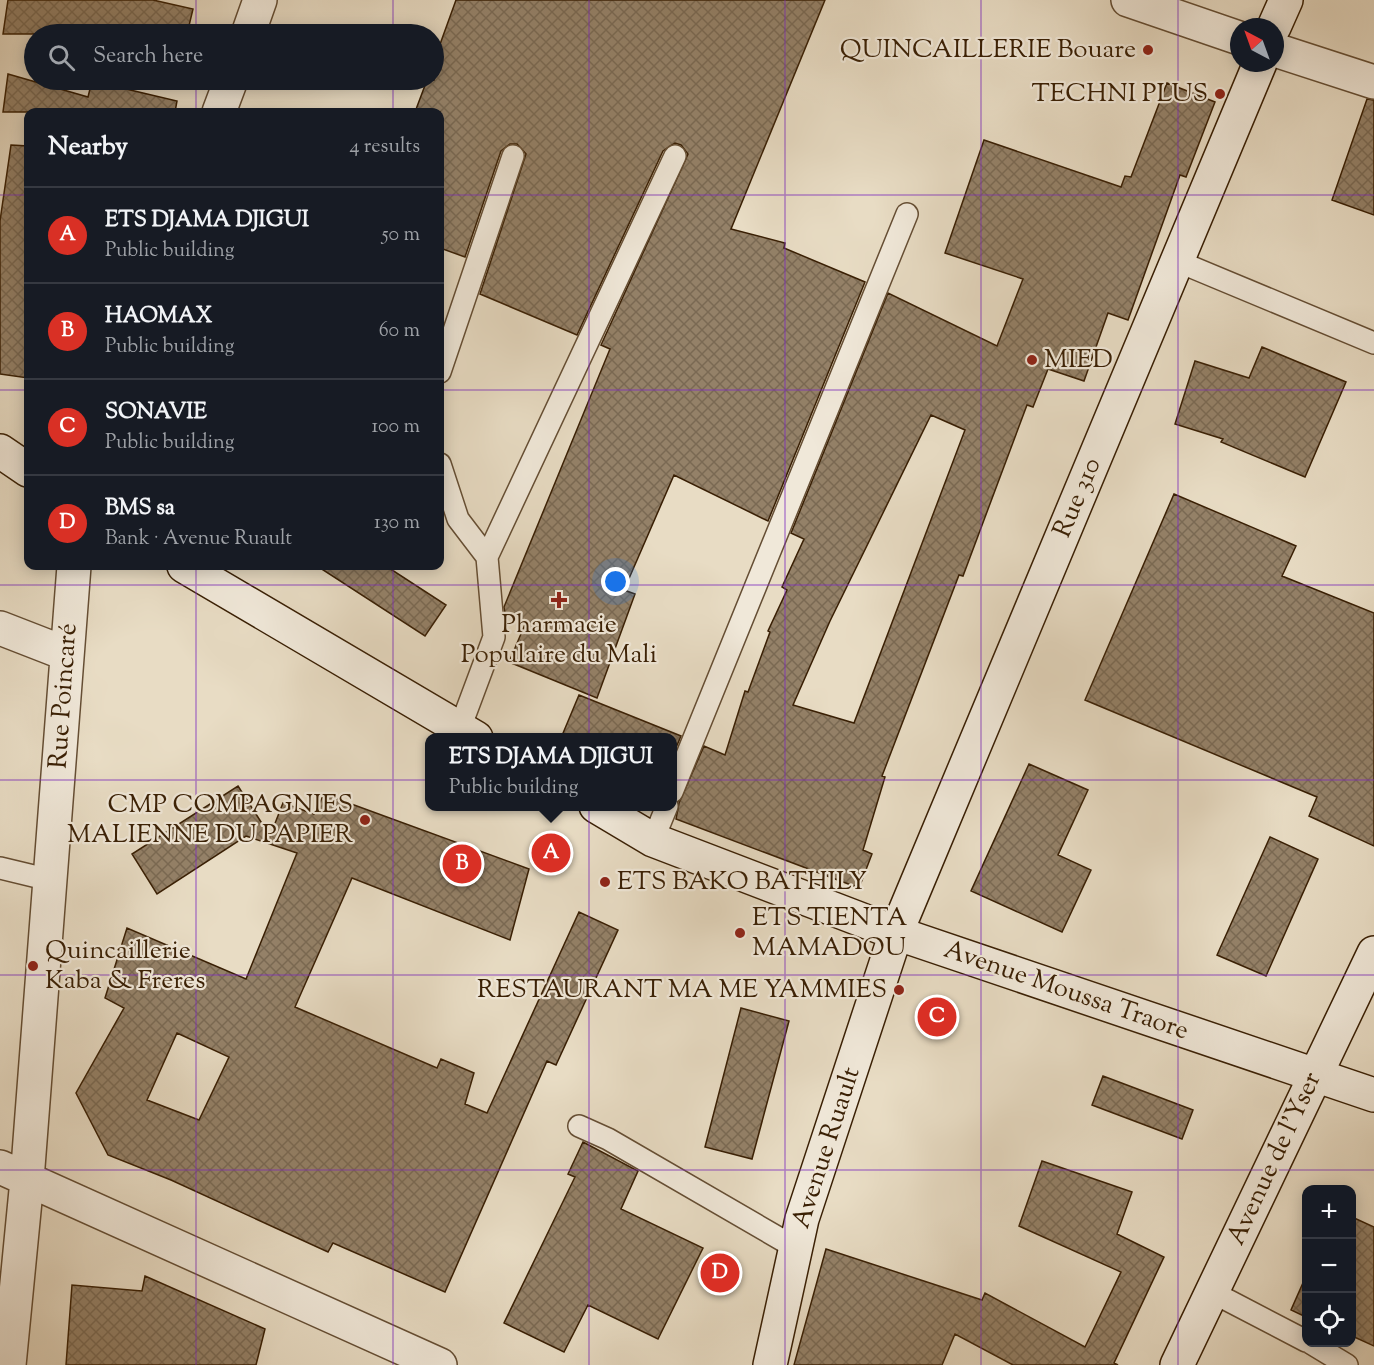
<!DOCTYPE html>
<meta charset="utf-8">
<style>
:root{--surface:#171b24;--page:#20242c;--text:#f1f3f6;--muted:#9ea1a6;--line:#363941;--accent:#d93025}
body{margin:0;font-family:"Sorts Mill Goudy",serif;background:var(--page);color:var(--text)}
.controls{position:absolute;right:18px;bottom:18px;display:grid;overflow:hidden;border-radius:12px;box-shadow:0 3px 15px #0003}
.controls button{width:54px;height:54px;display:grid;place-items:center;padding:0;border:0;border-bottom:2px solid var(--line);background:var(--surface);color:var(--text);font:30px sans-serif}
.compass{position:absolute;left:1230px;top:18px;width:54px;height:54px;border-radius:50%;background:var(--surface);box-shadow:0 3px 15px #0003;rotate:319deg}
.you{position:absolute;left:616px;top:582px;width:21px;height:21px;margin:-15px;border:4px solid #fff;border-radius:50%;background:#1a73e8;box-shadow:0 0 0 9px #1a73e833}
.badge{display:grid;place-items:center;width:39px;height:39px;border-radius:50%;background:var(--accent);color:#fff;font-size:20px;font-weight:700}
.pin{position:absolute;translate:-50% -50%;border:3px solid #fff;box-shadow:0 2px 6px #0006}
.popup{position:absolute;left:425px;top:733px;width:252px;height:78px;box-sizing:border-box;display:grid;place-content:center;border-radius:12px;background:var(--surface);filter:drop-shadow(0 2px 4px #0005);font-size:20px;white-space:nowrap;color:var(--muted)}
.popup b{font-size:22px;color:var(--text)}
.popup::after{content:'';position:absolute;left:50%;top:100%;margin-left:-12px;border:12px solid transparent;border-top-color:var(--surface)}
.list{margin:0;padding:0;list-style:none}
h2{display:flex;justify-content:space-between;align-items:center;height:78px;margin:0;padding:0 24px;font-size:26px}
h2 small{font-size:20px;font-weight:400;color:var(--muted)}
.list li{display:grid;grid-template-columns:39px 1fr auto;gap:18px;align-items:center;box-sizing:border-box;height:96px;padding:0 24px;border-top:2px solid var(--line)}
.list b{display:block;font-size:22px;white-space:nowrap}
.list p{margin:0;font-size:20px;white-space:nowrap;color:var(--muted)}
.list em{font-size:20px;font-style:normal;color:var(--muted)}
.icon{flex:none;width:33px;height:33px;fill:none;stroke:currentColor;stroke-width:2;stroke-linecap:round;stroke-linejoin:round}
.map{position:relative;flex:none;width:1374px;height:1365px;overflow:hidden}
.search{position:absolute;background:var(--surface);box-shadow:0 3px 15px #0003;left:24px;top:24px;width:420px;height:66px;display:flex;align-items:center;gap:15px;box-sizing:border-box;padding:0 21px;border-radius:33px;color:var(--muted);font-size:22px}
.panel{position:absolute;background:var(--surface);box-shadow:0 3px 15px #0003;left:24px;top:108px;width:420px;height:462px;border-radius:12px}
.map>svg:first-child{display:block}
.building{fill:url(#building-cross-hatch);stroke:#391f04;stroke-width:1.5;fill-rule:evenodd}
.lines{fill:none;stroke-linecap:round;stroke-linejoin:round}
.lane-casing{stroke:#654e34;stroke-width:24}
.street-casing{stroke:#654e34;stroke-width:36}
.secondary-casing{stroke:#391f04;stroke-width:36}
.lane{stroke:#f0e8d9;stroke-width:21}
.street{stroke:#f0e8d9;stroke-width:33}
.secondary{stroke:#f0e8d9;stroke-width:33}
.grid{fill:none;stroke:#7b2cbf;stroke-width:1.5;stroke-opacity:0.55}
.poi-dot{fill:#8f2418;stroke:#f0e8d9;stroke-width:2}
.labels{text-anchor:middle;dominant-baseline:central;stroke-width:4.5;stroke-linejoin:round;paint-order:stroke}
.poi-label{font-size:26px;fill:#391f04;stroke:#f0e8d9;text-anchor:end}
.street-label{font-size:26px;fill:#391f04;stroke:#f0e8d9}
</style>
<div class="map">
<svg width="1374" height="1365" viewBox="0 0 1374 1365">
<defs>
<pattern id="building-cross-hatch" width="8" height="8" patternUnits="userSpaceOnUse" patternTransform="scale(1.5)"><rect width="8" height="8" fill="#948168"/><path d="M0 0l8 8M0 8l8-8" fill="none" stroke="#7a6953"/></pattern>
</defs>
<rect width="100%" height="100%" fill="#e8dcc4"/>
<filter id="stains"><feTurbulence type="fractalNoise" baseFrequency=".00333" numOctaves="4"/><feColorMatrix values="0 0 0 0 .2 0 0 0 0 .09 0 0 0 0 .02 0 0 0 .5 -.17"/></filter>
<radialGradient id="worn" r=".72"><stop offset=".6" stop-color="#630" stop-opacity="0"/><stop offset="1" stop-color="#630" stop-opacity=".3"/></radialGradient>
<path class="building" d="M8,0h145l40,9 -6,25h-184z
M456,0h369l-94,229 54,14 -1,5 81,34 -97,239 -94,-46 -50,115 11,4 -38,104 -88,-36 17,-40 -21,-9 -1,-6 106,-258 -9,-4 87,-191 -7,-9 -6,-2 -12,8 -86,184 -97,-41 46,-140 -9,-10h-7l-9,7 -36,106 -25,-9v-136h-25l12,-32h7v-19z
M8,74l80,23 4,-16 85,20 -2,11h-172z
M1167,83l48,19 -29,75 -6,-2 -52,145 -20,-7 -24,68 -36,-12 -15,38 -6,-2 -64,171 -4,-1 -77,201 3,1 -22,73 9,4 -13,34 -183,-69 3,-16 25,-57 21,9 20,-64 3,1 22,-60 -2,-1 19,-41 -5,-3 22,-48 -13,-6 97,-240 109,53 26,-67 -78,-26 39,-113 137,47 4,-11 6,1zM931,415l34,15 -111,293 -61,-18 37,-84z
M1367,99l7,1v115l-42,-15z
M11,145l17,1v232l-28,-4v-153z
M1262,347l84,35 -41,95 -84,-35 2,-3 -48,-15 20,-63 54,17z
M1174,494l122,52 -14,30 92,37v233l-65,-30 8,-19 -232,-97z
M317,566h69l60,39 -21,31z
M579,695l102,41 -9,21v-19h-111z
M1029,764l59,26 -30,65 33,15 -29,62 -91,-41z
M238,786l32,50 13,-33 31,11 10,-20 205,75 -19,71 -158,-62 -57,129 142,61 4,-9 33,14 -9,31 22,9 92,-201 39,18 -62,135 -9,-4 -102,231 -112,-49 -5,9 -157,-72 -63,-25 -32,-62 48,-85 -19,-10 22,-70 119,51 51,-126 -51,-17 -89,58 -25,-40zM177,1033l52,24 -30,63 -52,-20z
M1270,837l48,22 -52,117 -49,-21z
M741,1008l48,13 -37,138 -47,-12z
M1103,1076l90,34 -11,29 -90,-34z
M583,1142l55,29 -17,38 82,39 -45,91 -70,-34 -24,47 -60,-29 71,-146 -7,-3z
M1042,1161l90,31 -15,42 47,23 -50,106 4,2h-105l-58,-31 -13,31h-148l32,-116 156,51 3,-7 100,54 36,-75 -102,-46z
M1352,1217l22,10v119l-22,-10z
M145,1276l120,53 -9,36h-190l6,-80 70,6z
M1306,1276v41l-15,-7z"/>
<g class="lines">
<defs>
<path id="lane" d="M1177,261l197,82
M440,372l73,-216
M440,464l18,55 29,38 7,80 -34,91
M487,557l188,-401
M672,792l235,-578
M653,840l14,-34
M0,868l50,12
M579,1126l29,13 188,109
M1212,1292l94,49
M1309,1342l38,23"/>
<path id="street" d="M1128,0l111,38
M248,34l12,-34
M1275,50l99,32
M219,112l12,-32
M0,628l67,26
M0,1167l440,198
M9,1365l18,-185 47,-614"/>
<path id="secondary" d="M1274,27l12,-27
M0,451l28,19
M184,566l292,172
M596,806l57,34 243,93 478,162
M770,1365l32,-146 94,-286 364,-870
M1177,1365l197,-412"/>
</defs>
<use href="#lane" class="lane-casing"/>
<use href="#street" class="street-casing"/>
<use href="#secondary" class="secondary-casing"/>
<use href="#lane" class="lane"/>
<use href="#street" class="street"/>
<use href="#secondary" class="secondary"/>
</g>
<path class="grid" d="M196,0v34M393,0v34M589,0v1365M785,0v1365M981,0v1365M1178,0v1365M196,80v32M393,80v32M0,195h28M440,195h934M0,390h28M440,390h934M196,566v799M393,566v799M0,585h1374M0,780h1374M0,975h1374M0,1170h1374"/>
<g class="poi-dot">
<circle cx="1148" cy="50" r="6"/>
<circle cx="1220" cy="94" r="6"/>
<circle cx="1032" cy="360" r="6"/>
<path d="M556 591h6v6h6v6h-6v6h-6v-6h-6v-6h6z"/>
<circle cx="365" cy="820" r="6"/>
<circle cx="605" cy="882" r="6"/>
<circle cx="740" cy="933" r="6"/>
<circle cx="33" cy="966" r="6"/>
<circle cx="899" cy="990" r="6"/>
</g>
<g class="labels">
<g class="poi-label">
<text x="1136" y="50">QUINCAILLERIE Bouare</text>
<text x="1208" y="94">TECHNI PLUS</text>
<text x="1044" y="360" text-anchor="start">MIED</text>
<text x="559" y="625" text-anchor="middle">Pharmacie<tspan x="559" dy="30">Populaire du Mali</tspan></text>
<text x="353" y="805">CMP COMPAGNIES<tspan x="353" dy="30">MALIENNE DU PAPIER</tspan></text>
<text x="617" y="882" text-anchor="start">ETS BAKO BATHILY</text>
<text x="752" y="918" text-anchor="start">ETS TIENTA<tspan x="752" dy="30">MAMADOU</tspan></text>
<text x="45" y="951" text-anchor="start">Quincaillerie<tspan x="45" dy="30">Kaba &amp; Freres</tspan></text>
<text x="887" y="990">RESTAURANT MA ME YAMMIES</text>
</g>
<g class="street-label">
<text transform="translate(1078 498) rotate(-67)">Rue 310</text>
<text transform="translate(64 696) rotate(-86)">Rue Poincaré</text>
<text transform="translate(1066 991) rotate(19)">Avenue Moussa Traore</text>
<text transform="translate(827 1148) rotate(-72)">Avenue Ruault</text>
<text transform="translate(1275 1159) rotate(-65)">Avenue de l'Yser</text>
</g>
</g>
<rect width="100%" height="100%" filter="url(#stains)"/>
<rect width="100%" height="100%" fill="url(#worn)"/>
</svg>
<div class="controls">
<button>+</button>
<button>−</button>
<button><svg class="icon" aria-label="locate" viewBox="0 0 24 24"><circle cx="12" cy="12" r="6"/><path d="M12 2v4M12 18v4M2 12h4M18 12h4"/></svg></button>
</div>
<svg class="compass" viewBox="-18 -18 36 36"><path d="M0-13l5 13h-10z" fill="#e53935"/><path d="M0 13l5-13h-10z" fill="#9ea1a6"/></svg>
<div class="you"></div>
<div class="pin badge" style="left:551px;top:853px">A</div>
<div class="popup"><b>ETS DJAMA DJIGUI</b>Public building</div>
<div class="pin badge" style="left:462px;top:864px">B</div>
<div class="pin badge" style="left:937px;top:1017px">C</div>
<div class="pin badge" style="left:720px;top:1273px">D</div>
<div class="search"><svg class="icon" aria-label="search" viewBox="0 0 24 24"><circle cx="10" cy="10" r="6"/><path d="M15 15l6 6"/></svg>Search here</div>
<section class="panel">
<h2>Nearby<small>4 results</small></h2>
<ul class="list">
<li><span class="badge">A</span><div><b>ETS DJAMA DJIGUI</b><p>Public building</p></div><em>50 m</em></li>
<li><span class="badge">B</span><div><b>HAOMAX</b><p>Public building</p></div><em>60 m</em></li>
<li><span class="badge">C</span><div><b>SONAVIE</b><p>Public building</p></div><em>100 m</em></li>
<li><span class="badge">D</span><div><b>BMS sa</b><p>Bank · Avenue Ruault</p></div><em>130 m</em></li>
</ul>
</section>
</div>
